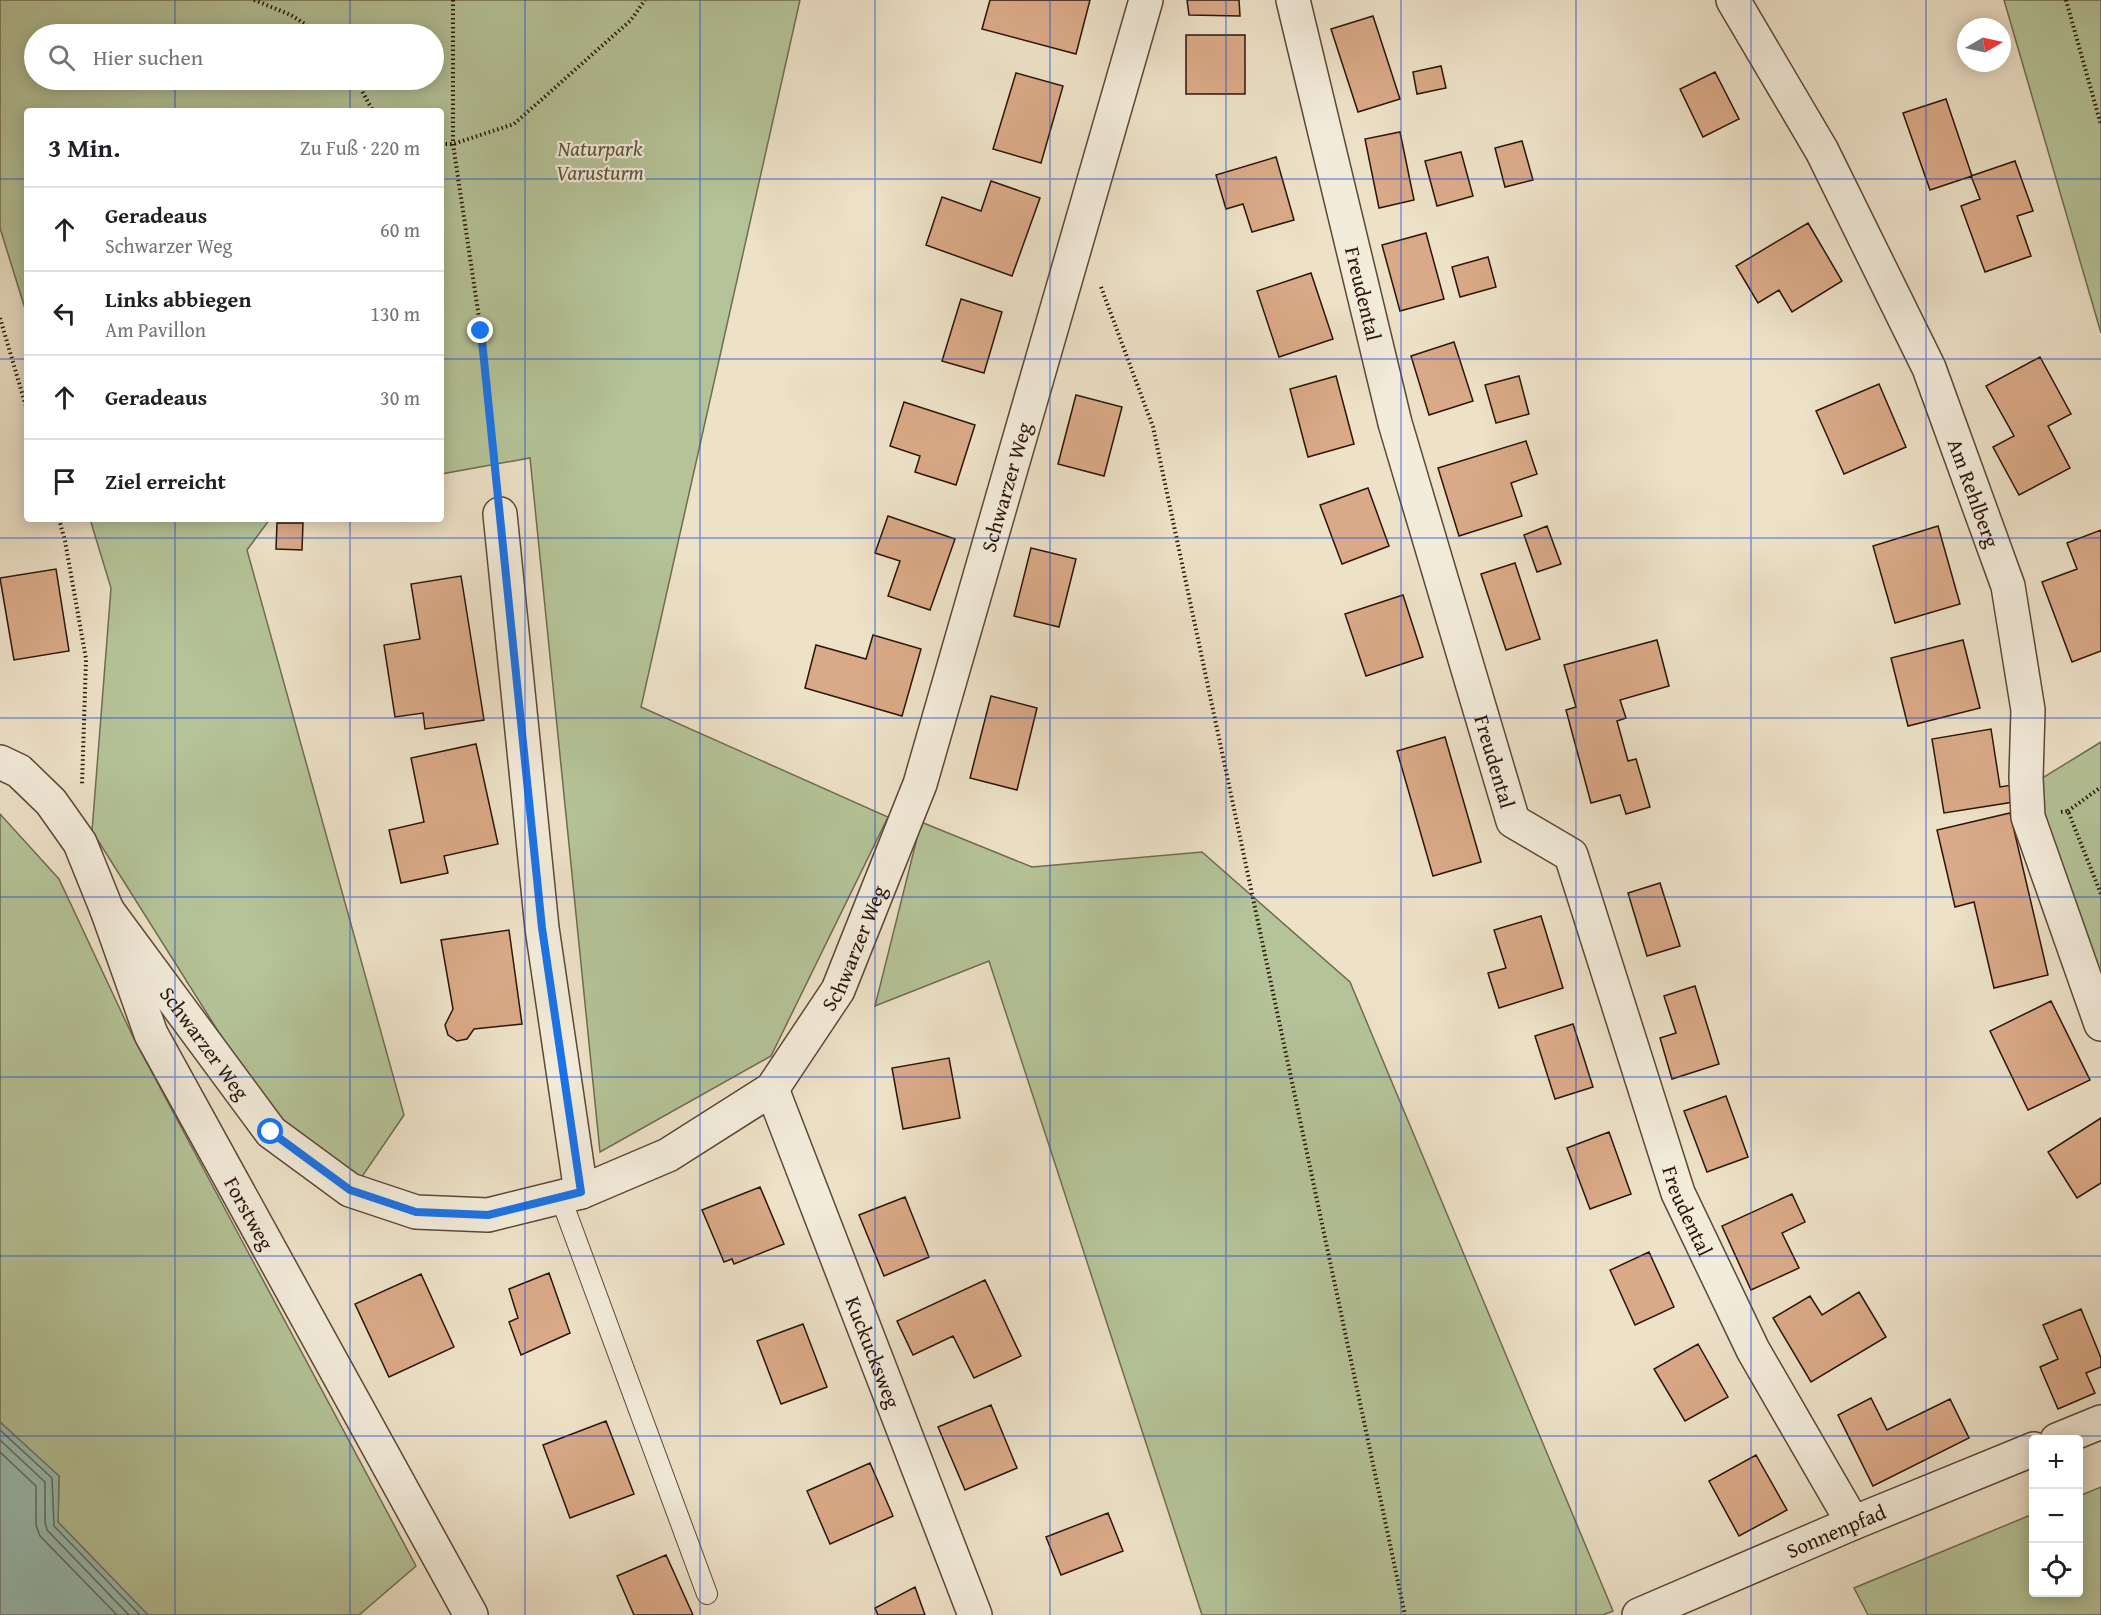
<!DOCTYPE html>
<html lang="de">
<meta charset="utf-8">
<style>
:root{--surface:#fff;--page:#f6f6f6;--text:#202124;--muted:#757577;--line:#e0e0e0}
body{margin:0;font-family:"Gentium Book Plus",serif;background:var(--page);color:var(--text)}
.controls{position:absolute;right:18px;bottom:18px;display:grid;overflow:hidden;border-radius:6px;box-shadow:0 3px 15px #0003}
.controls button{width:54px;height:54px;display:grid;place-items:center;padding:0;border:0;border-bottom:2px solid var(--line);background:var(--surface);color:var(--text);font:30px sans-serif}
.compass{position:absolute;left:1957px;top:18px;width:54px;height:54px;border-radius:50%;background:var(--surface);box-shadow:0 3px 15px #0003;rotate:81deg}
.stop{position:absolute;width:18px;height:18px;margin:-14px;border:4px solid #1a73e8;border-radius:50%;background:#fff}
.stop.end{background:#1a73e8;border-color:#fff;box-shadow:0 2px 6px #0008}
.list{margin:0;padding:0;list-style:none}
h2{display:flex;justify-content:space-between;align-items:center;height:78px;margin:0;padding:0 24px;font-size:26px}
h2 small{font-size:20px;font-weight:400;color:var(--muted)}
.list li{display:grid;grid-template-columns:39px 1fr auto;gap:18px;align-items:center;box-sizing:border-box;height:84px;padding:0 24px;border-top:2px solid var(--line)}
.list b{display:block;font-size:22px;white-space:nowrap}
.list p{margin:0;font-size:20px;white-space:nowrap;color:var(--muted)}
.list em{font-size:20px;font-style:normal;color:var(--muted)}
.icon{flex:none;width:33px;height:33px;fill:none;stroke:currentColor;stroke-width:2;stroke-linecap:round;stroke-linejoin:round}
.map{position:relative;flex:none;width:2101px;height:1615px;overflow:hidden}
.search{position:absolute;background:var(--surface);box-shadow:0 3px 15px #0003;left:24px;top:24px;width:420px;height:66px;display:flex;align-items:center;gap:15px;box-sizing:border-box;padding:0 21px;border-radius:33px;color:var(--muted);font-size:22px}
.panel{position:absolute;background:var(--surface);box-shadow:0 3px 15px #0003;left:24px;top:108px;width:420px;height:414px;border-radius:6px}
.map>svg:first-child{display:block}
.green{fill:#b5c398;stroke:#706c50;stroke-width:1.5;fill-rule:evenodd}
.water{fill:#99beb4;stroke:#6d7a70;stroke-width:1.5}
.lines{fill:none;stroke-linecap:round;stroke-linejoin:round}
.shore{stroke:#626a5e;stroke-width:1.5}
.building{fill:#daa987;stroke:#2b1509;stroke-width:1.5}
.lane-casing{stroke:#5c4838;stroke-width:22}
.street-casing{stroke:#5c4838;stroke-width:36}
.path{stroke:#2b1509;stroke-width:4;stroke-dasharray:1.5 3;stroke-linecap:butt}
.lane{stroke:#f3ecdb;stroke-width:20}
.street{stroke:#f3ecdb;stroke-width:33}
.route{stroke:#1a73e8;stroke-width:8}
.grid{fill:none;stroke:#1d4ed8;stroke-width:1.5;stroke-opacity:0.55}
.labels{text-anchor:middle;dominant-baseline:central;stroke-width:4.5;stroke-linejoin:round;paint-order:stroke}
.park-label{font-size:21px;font-style:italic;fill:#5b523b;stroke:#f3ecdb}
.street-label{font-size:21px;fill:#2b1509;stroke:#f3ecdb}
</style>
<div class="map">
<svg width="2101" height="1615" viewBox="0 0 2101 1615">
<rect width="100%" height="100%" fill="#ede1c7"/>
<filter id="stains"><feTurbulence type="fractalNoise" baseFrequency=".00333" numOctaves="4"/><feColorMatrix values="0 0 0 0 .2 0 0 0 0 .09 0 0 0 0 .02 0 0 0 .5 -.17"/></filter>
<radialGradient id="worn" r=".72"><stop offset=".6" stop-color="#630" stop-opacity="0"/><stop offset="1" stop-color="#630" stop-opacity=".3"/></radialGradient>
<path class="green" d="M0,0h800l-159,707 247,110 -117,239 -171,96 -70,-694 -89,16v-363h-414v204l-27,-87zM34,34h400v46h-400z
M2004,0h97v333z
M90,519h180l-23,31 157,565 -45,66 -83,-58 -184,-292 19,-243z
M2101,742v278l-70,-235z
M0,814l59,65 75,160 282,527 -57,49h-211l-90,-93 1,-46 -59,-54z
M921,822l111,45 170,-15 148,130 263,629 -10,4h-401l-213,-654 -114,45z
M2101,1487v128h-233l-14,-27 179,-74 1,78h44l1,-96z"/>
<path class="water" d="M0,1422l59,54 -1,46 90,93h-148z"/>
<g class="lines">
<path class="shore" d="M0,1430l52,48 2,48 86,89
M0,1440l45,42v40l2,8 82,85
M0,1452l36,34v39l4,11 77,79"/>
</g>
<path class="building" d="M990,0h100l-14,54 -94,-25z
M1187,0h52l1,16 -51,-1z
M1373,16l27,83 -42,13 -27,-83z
M1186,35h59v59h-59z
M1441,66l5,22 -29,6 -4,-22z
M1715,72l24,47 -36,18 -23,-48z
M1016,73l47,13 -22,77 -48,-14z
M1946,99l26,77 -42,14 -27,-77z
M1400,132l14,68 -35,8 -14,-69z
M1522,141l11,39 -28,7 -10,-39z
M1461,152l12,44 -36,10 -12,-45z
M1276,157l18,63 -42,12 -9,-28 -17,5 -10,-34z
M2015,161l18,50 -16,5 14,40 -46,16 -24,-66 19,-7 -9,-23z
M991,181l49,17 -28,78 -86,-31 16,-48 39,14z
M1808,223l34,58 -50,31 -13,-22 -21,13 -22,-37z
M1426,233l18,66 -44,12 -18,-66z
M1488,257l8,30 -36,10 -8,-30z
M1311,273l22,66 -54,18 -22,-66z
M961,299l41,13 -18,61 -42,-12z
M1454,342l19,59 -44,14 -18,-59z
M2040,357l31,57 -23,12 22,42 -51,27 -26,-48 21,-11 -28,-50z
M1336,376l18,68 -46,13 -18,-68z
M1519,376l10,38 -33,9 -11,-38z
M1879,384l27,63 -62,27 -28,-63z
M1076,395l46,12 -18,69 -46,-12z
M904,402l71,23 -19,60 -41,-13 5,-16 -30,-10z
M1526,441l11,33 -26,9 11,33 -63,20 -21,-68z
M1368,488l21,58 -47,18 -22,-59z
M888,516l67,23 -25,71 -42,-14 12,-35 -25,-8z
M277,523h26l-1,27 -26,-1z
M1547,526l14,38 -24,8 -13,-37z
M1938,526l22,78 -65,19 -22,-77z
M2101,530v121l-29,11 -30,-80 35,-13 -10,-26z
M1031,548l45,11 -17,68 -45,-11z
M1515,563l25,76 -34,11 -25,-76z
M56,569l13,82 -55,9 -14,-82z
M461,576l23,144 -59,9 -2,-16 -28,4 -11,-72 36,-6 -9,-55z
M1403,595l20,62 -57,19 -21,-62z
M873,635l48,14 -19,67 -97,-28 11,-43 50,14z
M1657,640l12,46 -49,14 6,18 -9,3 11,40 8,-2 14,48 -24,7 -6,-19 -29,8 -25,-93 10,-3 -12,-42z
M1963,640l17,68 -72,18 -17,-68z
M991,696l46,12 -20,82 -47,-12z
M1991,729l9,58 18,-3 2,17 -76,12 -12,-74z
M1445,737l36,125 -48,14 -36,-125z
M476,744l22,100 -54,12 4,17 -47,10 -12,-53 35,-8 -13,-64z
M2010,813l38,162 -54,13 -20,-86 -19,5 -18,-77z
M1660,883l20,63 -33,10 -19,-63z
M1541,916l22,72 -64,20 -11,-35 18,-5 -12,-38z
M509,930l13,94 -48,5 -7,10 -10,2 -9,-6 -3,-10 8,-16 -12,-69z
M1695,986l24,78 -47,15 -12,-41 16,-5 -12,-37z
M2051,1001l39,79 -62,30 -38,-79z
M1573,1024l20,63 -38,12 -20,-63z
M949,1058l11,60 -57,11 -11,-61z
M1726,1096l22,61 -41,15 -23,-61z
M2101,1118v65l-24,15 -29,-46z
M1609,1132l22,62 -41,15 -23,-61z
M760,1187l24,57 -50,20 -2,-5 -8,3 -22,-52z
M1792,1194l13,28 -23,11 17,35 -48,22 -29,-64z
M905,1197l24,60 -45,19 -25,-61z
M1649,1252l25,55 -39,18 -25,-55z
M549,1273l21,60 -49,22 -12,-33 9,-4 -9,-29z
M421,1274l33,73 -65,30 -34,-73z
M985,1280l36,76 -47,22 -21,-42 -40,19 -16,-34z
M1859,1292l27,45 -75,45 -38,-64 37,-22 12,19z
M2081,1309l20,49v9l-15,6 9,20 -37,16 -18,-42 18,-8 -15,-34z
M803,1324l24,63 -46,17 -24,-63z
M1698,1344l30,53 -43,24 -31,-52z
M1871,1398l16,32 63,-31 19,39 -96,48 -35,-71z
M991,1405l26,63 -52,22 -27,-63z
M606,1421l28,73 -64,24 -27,-73z
M1756,1455l31,55 -48,26 -30,-55z
M870,1463l23,53 -63,28 -23,-53z
M1108,1513l15,38 -62,24 -15,-38z
M666,1555l27,60h-59l-17,-39z
M915,1587l10,28h-47l-3,-7z"/>
<g class="lines">
<defs>
<path id="lane" d="M560,1196l147,398"/>
<g id="street">
<path id="s1" d="M1293,0l102,423 118,398 58,34 107,338 75,157 100,173"/>
<path id="s2" d="M1733,0l89,151 107,217 79,218 20,124 -2,68 2,39 73,207"/>
<path d="M500,514l42,414 39,264"/>
<path id="s3" d="M0,762l19,9 32,31 29,41 27,67 44,124 320,581"/>
<path id="s4" d="M107,910l164,222 79,58 66,22 72,3 93,-23 87,-37 104,-66 66,-99 82,-206 226,-784"/>
<path id="s5" d="M772,1089l203,526"/>
<path d="M2057,1440l44,-18"/>
<path id="s6" d="M1639,1615l214,-92 181,-74"/>
</g>
</defs>
<use href="#lane" class="lane-casing"/>
<use href="#street" class="street-casing"/>
<path class="path" d="M254,0l37,15 29,19
M453,0v144l28,187 16,149
M2066,0l35,125
M356,80l17,31
M441,144h12l61,-20 117,-104 14,-20
M1101,287l52,140 252,1188
M0,318l27,92
M59,519l6,22 21,118 -4,126
M2068,811l33,-24
M2061,812l7,-1 33,83"/>
<use href="#lane" class="lane"/>
<use href="#street" class="street"/>
</g>
<g class="lines">
<path class="route" d="M271,1132l79,58 66,22 72,3 93,-23 -39,-264 -61,-597"/>
</g>
<path class="grid" d="M175,0v34M350,0v34M525,0v1615M700,0v1615M875,0v1615M1050,0v1615M1226,0v1615M1401,0v1615M1576,0v1615M1751,0v1615M1926,0v1615M175,80v31M350,80v31M0,179h27M441,179h1660M0,359h27M441,359h1660M175,519v1096M350,519v1096M0,538h2101M0,718h2101M0,897h2101M0,1077h2101M0,1256h2101M0,1436h2101"/>
<g class="labels">
<g class="park-label">
<text x="600" y="148">Naturpark<tspan x="600" dy="24">Varusturm</tspan></text>
</g>
<g class="street-label">
<text stroke="none"><textPath href="#s1" startOffset="302">Freudental</textPath></text>
<text stroke="none"><textPath href="#s4" startOffset="1479">Schwarzer Weg</textPath></text>
<text stroke="none"><textPath href="#s2" startOffset="550">Am Rehlberg</textPath></text>
<text stroke="none"><textPath href="#s1" startOffset="788">Freudental</textPath></text>
<text stroke="none"><textPath href="#s4" startOffset="993">Schwarzer Weg</textPath></text>
<text stroke="none"><textPath href="#s4" startOffset="165">Schwarzer Weg</textPath></text>
<text stroke="none"><textPath href="#s1" startOffset="1292">Freudental</textPath></text>
<text stroke="none"><textPath href="#s3" startOffset="524">Forstweg</textPath></text>
<text stroke="none"><textPath href="#s5" startOffset="282">Kuckucksweg</textPath></text>
<text stroke="none"><textPath href="#s6" startOffset="214">Sonnenpfad</textPath></text>
</g>
</g>
<rect width="100%" height="100%" filter="url(#stains)"/>
<rect width="100%" height="100%" fill="url(#worn)"/>
</svg>
<div class="controls">
<button>+</button>
<button>−</button>
<button><svg class="icon" aria-label="locate" viewBox="0 0 24 24"><circle cx="12" cy="12" r="6"/><path d="M12 2v4M12 18v4M2 12h4M18 12h4"/></svg></button>
</div>
<svg class="compass" viewBox="-18 -18 36 36"><path d="M0-13l5 13h-10z" fill="#e53935"/><path d="M0 13l5-13h-10z" fill="#757577"/></svg>
<div class="stop" style="left:271px;top:1132px"></div>
<div class="stop end" style="left:481px;top:331px"></div>
<div class="search"><svg class="icon" aria-label="search" viewBox="0 0 24 24"><circle cx="10" cy="10" r="6"/><path d="M15 15l6 6"/></svg>Hier suchen</div>
<section class="panel">
<h2>3 Min.<small>Zu Fuß · 220 m</small></h2>
<ul class="list">
<li><svg class="icon" aria-label="ahead" viewBox="0 0 24 24"><path d="M12 20V5M6 11l6-6 6 6"/></svg><div><b>Geradeaus</b><p>Schwarzer Weg</p></div><em>60 m</em></li>
<li><svg class="icon" aria-label="left" viewBox="0 0 24 24"><path d="M17 20v-9H6M10 6l-5 5 5 5"/></svg><div><b>Links abbiegen</b><p>Am Pavillon</p></div><em>130 m</em></li>
<li><svg class="icon" aria-label="ahead" viewBox="0 0 24 24"><path d="M12 20V5M6 11l6-6 6 6"/></svg><div><b>Geradeaus</b></div><em>30 m</em></li>
<li><svg class="icon" aria-label="arrive" viewBox="0 0 24 24"><path d="M6 21V4h12l-3 4 3 4H6"/></svg><div><b>Ziel erreicht</b></div></li>
</ul>
</section>
</div>
